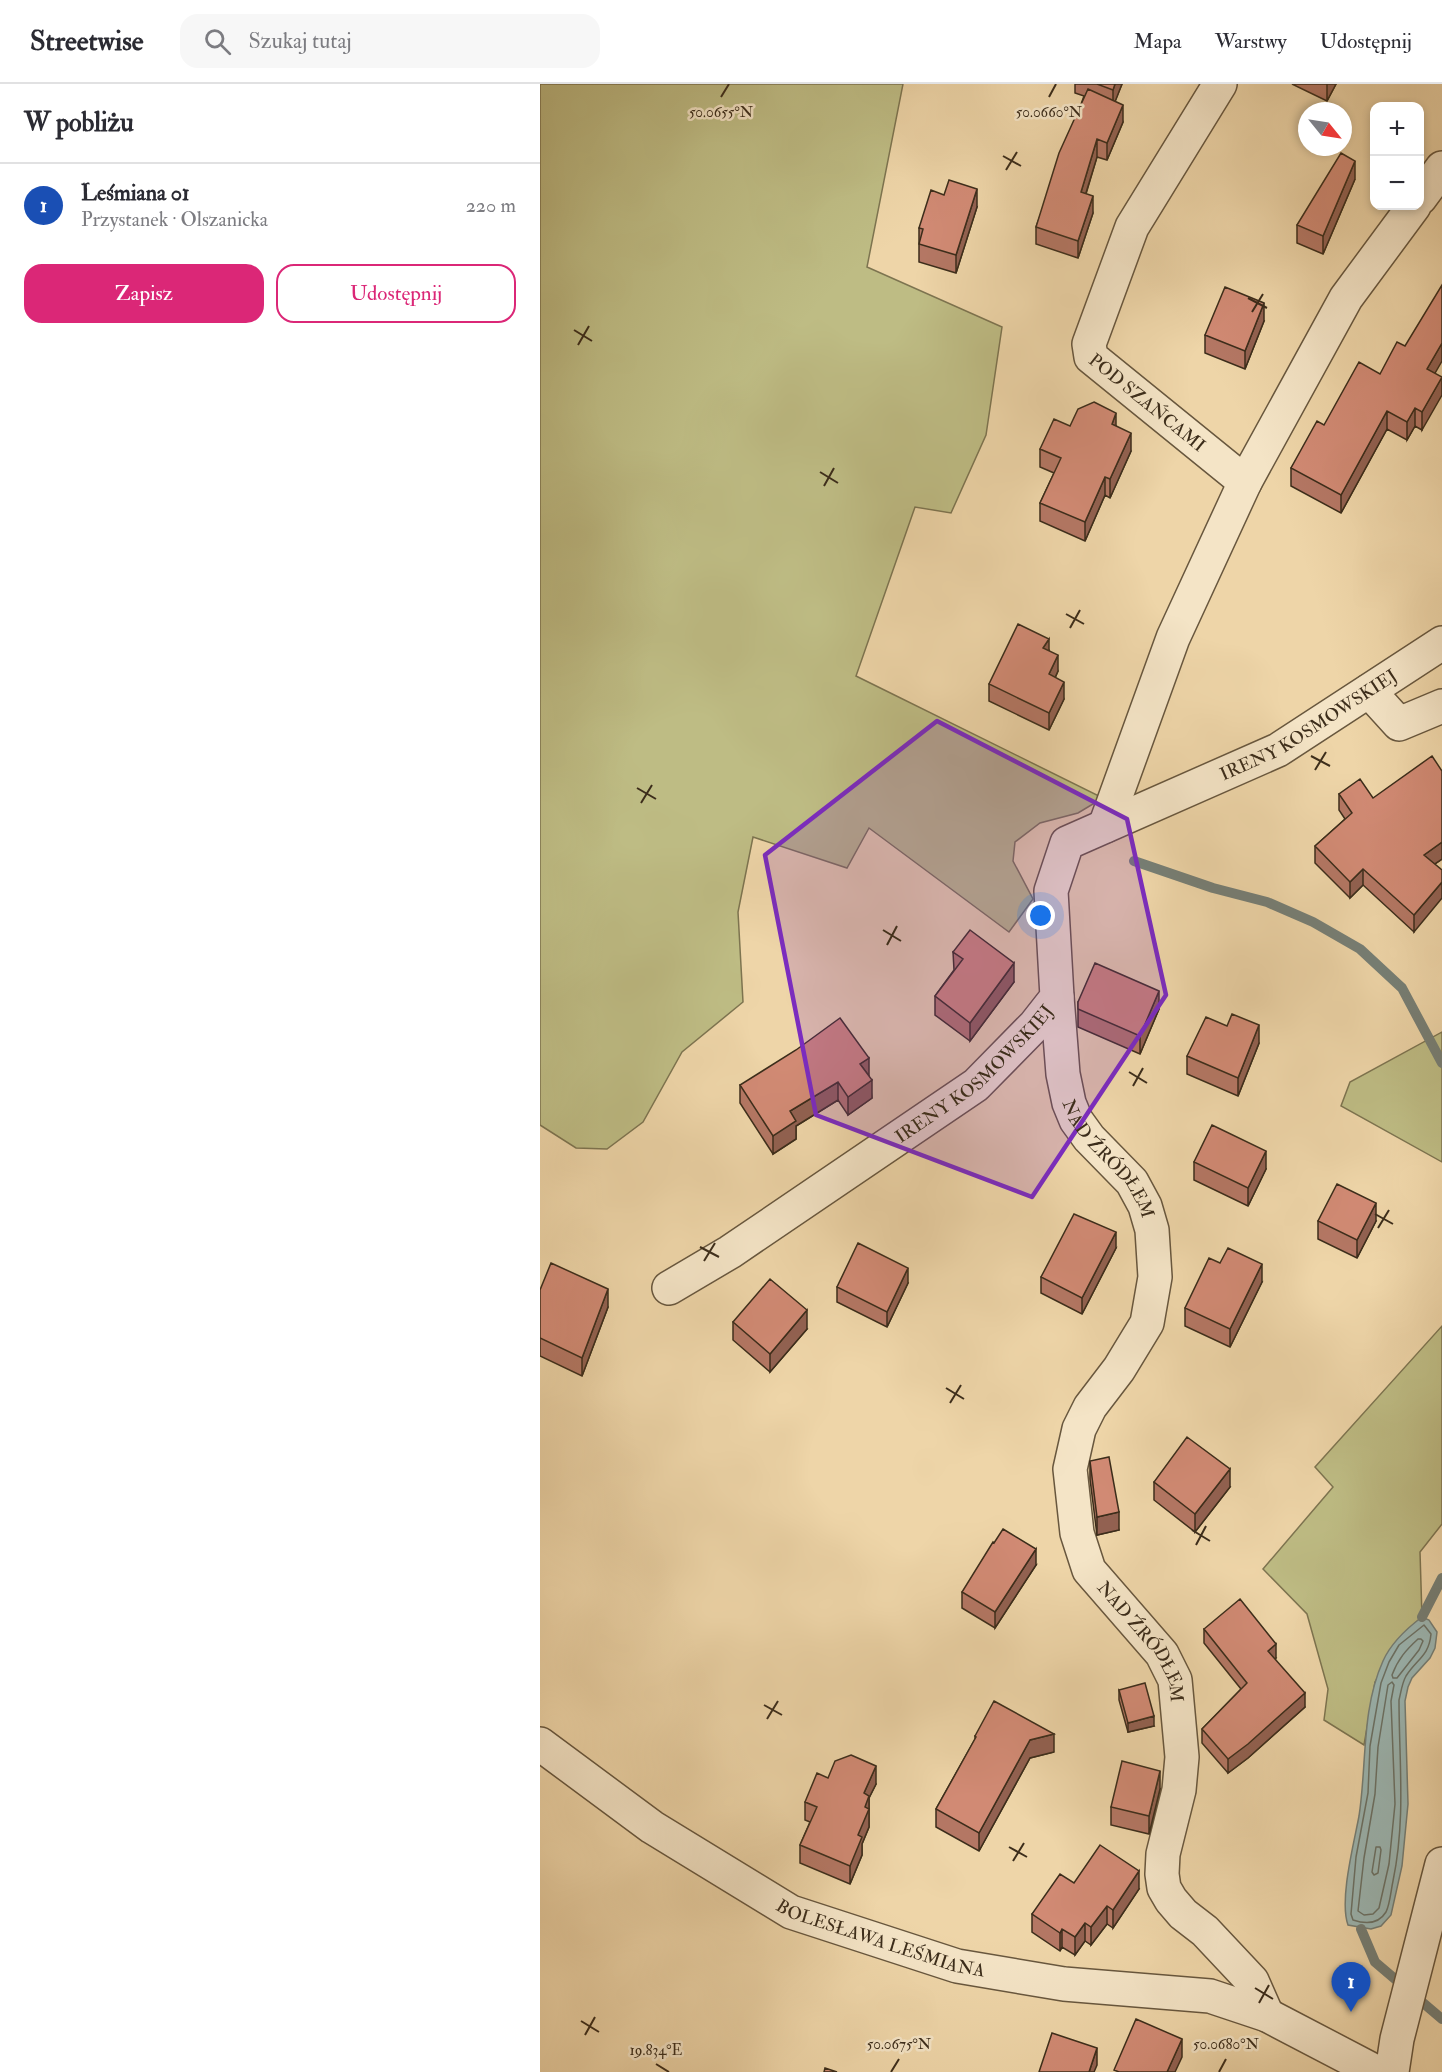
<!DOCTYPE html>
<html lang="pl">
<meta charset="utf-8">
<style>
:root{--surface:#fff;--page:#f7f7f7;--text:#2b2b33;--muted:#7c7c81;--line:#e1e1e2;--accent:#db2777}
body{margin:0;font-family:"IM FELL Double Pica",serif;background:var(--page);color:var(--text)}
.controls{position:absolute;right:18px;top:18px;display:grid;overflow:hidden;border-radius:12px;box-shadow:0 3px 9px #0003}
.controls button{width:54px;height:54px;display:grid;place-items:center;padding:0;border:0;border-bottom:2px solid var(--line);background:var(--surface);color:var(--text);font:30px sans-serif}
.compass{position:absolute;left:758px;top:18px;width:54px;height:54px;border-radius:50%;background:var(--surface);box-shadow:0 3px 9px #0003;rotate:120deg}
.you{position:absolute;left:501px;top:832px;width:21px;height:21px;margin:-15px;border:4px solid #fff;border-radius:50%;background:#1a73e8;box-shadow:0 0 0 9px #1a73e833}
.badge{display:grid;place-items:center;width:39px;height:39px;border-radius:50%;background:var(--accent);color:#fff;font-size:20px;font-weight:700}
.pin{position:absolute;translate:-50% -50px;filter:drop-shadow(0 2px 3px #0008)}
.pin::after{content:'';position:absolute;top:32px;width:21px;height:18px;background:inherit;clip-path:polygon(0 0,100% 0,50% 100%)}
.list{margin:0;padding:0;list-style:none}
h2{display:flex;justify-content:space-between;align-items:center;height:78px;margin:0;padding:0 24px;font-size:26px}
h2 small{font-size:20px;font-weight:400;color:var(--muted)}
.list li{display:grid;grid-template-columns:39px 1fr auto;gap:18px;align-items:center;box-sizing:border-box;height:84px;padding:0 24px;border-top:2px solid var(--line)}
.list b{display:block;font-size:22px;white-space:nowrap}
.list p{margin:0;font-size:20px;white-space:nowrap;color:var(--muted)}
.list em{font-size:20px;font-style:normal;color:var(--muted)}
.actions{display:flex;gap:12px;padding:18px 24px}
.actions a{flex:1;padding:14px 0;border:2px solid var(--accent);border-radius:18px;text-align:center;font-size:21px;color:var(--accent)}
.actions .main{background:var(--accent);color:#fff}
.icon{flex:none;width:33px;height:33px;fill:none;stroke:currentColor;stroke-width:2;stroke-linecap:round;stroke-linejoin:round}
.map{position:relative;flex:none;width:902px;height:1988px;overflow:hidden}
header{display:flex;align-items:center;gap:36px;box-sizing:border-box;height:84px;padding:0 30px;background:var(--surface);border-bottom:2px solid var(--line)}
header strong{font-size:28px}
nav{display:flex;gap:33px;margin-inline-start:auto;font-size:21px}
.search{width:420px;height:54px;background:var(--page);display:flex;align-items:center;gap:15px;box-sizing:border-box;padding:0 21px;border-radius:18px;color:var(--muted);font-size:22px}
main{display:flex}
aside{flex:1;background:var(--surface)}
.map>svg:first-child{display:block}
.green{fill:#bebc84;stroke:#7d7450;stroke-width:1.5}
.water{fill:#9cb6b2;stroke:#767f76;stroke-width:1.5}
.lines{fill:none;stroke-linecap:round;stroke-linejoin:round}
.shore{stroke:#6c7266;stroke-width:1.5}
.stream{stroke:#767f76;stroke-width:10}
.minor-casing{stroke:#68573e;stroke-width:36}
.minor{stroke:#f4e4c6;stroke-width:33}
.wall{fill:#b47764;stroke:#3c2d1b;stroke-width:1.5}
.shaded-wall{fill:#926151;stroke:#3c2d1b;stroke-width:1.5}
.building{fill:#d18a74;stroke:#3c2d1b;stroke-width:1.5}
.marked{fill:#7b2cbf;fill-opacity:0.2;stroke:#7b2cbf;stroke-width:4.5;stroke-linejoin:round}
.ticks{fill:none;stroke:#3c2d1b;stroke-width:2}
.labels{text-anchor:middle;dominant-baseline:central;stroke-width:5;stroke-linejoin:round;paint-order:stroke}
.street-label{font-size:18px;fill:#3c2d1b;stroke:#f4e4c6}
.ticks-label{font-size:15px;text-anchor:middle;fill:#3c2d1b;stroke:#f4e4c6;stroke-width:5;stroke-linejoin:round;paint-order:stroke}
</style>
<header>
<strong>Streetwise</strong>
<div class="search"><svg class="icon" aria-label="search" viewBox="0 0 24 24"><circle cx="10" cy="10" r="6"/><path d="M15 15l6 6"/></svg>Szukaj tutaj</div>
<nav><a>Mapa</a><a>Warstwy</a><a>Udostępnij</a></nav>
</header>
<main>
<aside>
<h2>W pobliżu<small></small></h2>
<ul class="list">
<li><span class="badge" style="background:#1a4fb4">1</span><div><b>Leśmiana 01</b><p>Przystanek · Olszanicka</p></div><em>220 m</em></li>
</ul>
<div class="actions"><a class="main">Zapisz</a><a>Udostępnij</a></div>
</aside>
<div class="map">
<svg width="902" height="1988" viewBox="0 0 902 1988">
<rect width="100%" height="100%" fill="#eed5a8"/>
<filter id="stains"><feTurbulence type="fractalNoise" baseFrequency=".00333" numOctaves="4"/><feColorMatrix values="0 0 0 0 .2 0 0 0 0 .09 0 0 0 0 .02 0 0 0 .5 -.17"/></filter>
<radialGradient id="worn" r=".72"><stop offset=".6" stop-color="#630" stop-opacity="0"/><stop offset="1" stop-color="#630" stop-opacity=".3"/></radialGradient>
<path class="green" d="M0,0h363l-36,183 135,60 -16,108 -35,78 -36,-6 -59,169 247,122 -25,15 -38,10 -25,19 -2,19 20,38 -24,33 -140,-104 -22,40 -94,-31 -15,75 5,90 -61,50 -39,70 -36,27 -31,-1 -36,-23z
M902,948v130l-101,-56 9,-24z
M902,1242v198l-22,28 2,65 -16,14 -31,51 -11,63 -40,-25 4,-31 -21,-75 -44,-45 70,-82 -18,-20z"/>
<path class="water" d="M882,1533l7,3 8,12 -2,16 -5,10 -18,20 -4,9 -3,14 3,103 -6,62 -11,49 -10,11 -10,3 -23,-4c-9,-25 6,-82 11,-109 8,-51 2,-106 24,-155 8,-18 23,-32 39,-44z"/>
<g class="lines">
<path class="shore" d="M884,1541l7,9c-2,22 -14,25 -25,42 -4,7 -5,16 -7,24 0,62 7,118 -6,181 -2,9 -3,23 -7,31 -8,13 -21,12 -33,8l-2,-6 5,-57 12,-64 2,-47 11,-63 8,-21 10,-17z
M878,1555h3l2,2 -4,9 -22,28h-4l-1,-3c6,-16 14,-25 26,-36z
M852,1598l2,3 -3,16 4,103 -6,60 -10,44 -6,6 -9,1 -6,-4 6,-53 11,-64 3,-47 10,-62z
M836,1763h4l1,3 -3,23 -4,2 -2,-3z"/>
<path class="stream" d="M594,777l79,27 54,14 46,20 47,27 42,39 40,75
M882,1533l20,-39
M821,1845l14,33 67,57"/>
<defs>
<g id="minor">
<path id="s1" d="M680,0l-88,143 -43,117 2,13 154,125"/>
<path d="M880,114l22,-30"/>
<path d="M829,607l30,33 43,-18"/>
<path d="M565,742l68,-188 72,-156 101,-184 68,-92"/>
<path id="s2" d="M517,913l6,77 6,29 7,17 13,18 43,44 13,24 7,24 3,47 -8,46 -28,46 -29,38 -11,22 -9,40 7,64 12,37 73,84 13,26 7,77 -3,33 -16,64 -1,20 2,14 7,12 12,14 22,17 47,50 15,34"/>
<path id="s3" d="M129,1204l61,-36 246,-167 59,-60 22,-28 -6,-106 16,-48 211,-93 164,-107"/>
<path id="s4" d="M0,1660l112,83 139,85 166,54 107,18 146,12 57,19 109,57"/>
<path d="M852,1988l5,-33 45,-175"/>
</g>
</defs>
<use href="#minor" class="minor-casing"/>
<use href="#minor" class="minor"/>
</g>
<path class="wall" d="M535,0h47l-7,17 8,21 -16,38 -10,-3 -11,37 7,19 -15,45 -42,-14v-17l48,-131 -9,-3z
M752,0h44l-9,17z
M815,95l-32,75 -26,-11v-18z
M437,123l-21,66 -37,-11v-34z
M724,237l-19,48 -40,-16v-18z
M895,289l-13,57 -7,-4 -8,14 -20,-11 -46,84 -50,-27v-18l33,-43 56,-51z
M530,342h46l15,25 -21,47 -5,-3 -20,46 -45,-20v-18l14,-30 -14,-6v-18z
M509,566l9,21 -3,7 9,21 -15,31 -60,-29v-17z
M799,710l34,4 69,61 -7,5 -21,68 -51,-47 -13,13 -35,-35v-17l30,-27 -6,-9z
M413,868l61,30 -44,59 -35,-26v-19l19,-26z
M538,918l81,7 -19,45 -62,-27z
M687,942l32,17 -21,53 -51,-22v-18z
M329,992l3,22 -24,17 -10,-15 -42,26v13l-23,15 -33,-51v-18z
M654,1078l72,7 -18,37 -54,-26z
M778,1137h58l-19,37 -39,-19z
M576,1164l-34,66 -41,-21v-16z
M722,1198l-32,65 -45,-21v-18z
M368,1199l-21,44 -50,-25v-15z
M0,1206l68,17 -26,69 -42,-20z
M193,1238l74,7 -37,43 -37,-32z
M550,1377l29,69 -22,5 -7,-56z
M614,1398l76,5 -35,45 -41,-32z
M496,1481l-41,63 -33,-20v-16z
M664,1545l72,29 -1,1 30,48 -57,51 -20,15 -26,-30v-14l39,-40 -37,-46z
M579,1606l35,36 -26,6 -9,-32z
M435,1652l79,16 -24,6 -51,93 -43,-24v-18l39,-70z
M288,1694l48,6 -7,14v29l-7,17v11l-12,29 -50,-21v-18l10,-23 -5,-2v-18z
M620,1705l-11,45 -38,-9v-18z
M534,1799l65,6 -26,39 -6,-4 -16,21 -6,-4 -10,14 -13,-8 -2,4 -28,-19v-18z"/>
<path class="shaded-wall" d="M575,0h7l-9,23v-17z
M787,0h9l-9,17z
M583,21v17l-16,38v-17z
M557,55v18l-16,52v-17z
M815,77v18l-32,75v-18z
M437,105v18l-21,66v-18z
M553,112v17l-15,45v-17z
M724,219v18l-19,48v-18z
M902,259v18l-15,26v-18z
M902,293v18l-20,35v-18z
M875,324v18l-8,14v-18z
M847,327v18l-46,84v-18z
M576,329v18l-4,-7z
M591,349v18l-21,47v-19z
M565,393v18l-20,46v-19z
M509,555v16l-6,-7z
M518,571v16l-9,20v-17z
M524,598v17l-15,31v-17z
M902,758v17l-18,12v-16z
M823,785v16l-13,13v-16z
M902,798v16l-28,34v-17z
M474,879v19l-44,59v-18z
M619,907v18l-19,45v-18z
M719,941v18l-21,53v-18z
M329,974v18l-9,-12z
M332,996v18l-24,17v-18z
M298,998v18l-42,26v13l-23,15v-18l17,-25z
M726,1067v18l-18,37v-18z
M836,1119v18l-19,37v-18z
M576,1148v16l-34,66v-16z
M722,1180v18l-32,65v-18z
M368,1184v15l-21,44v-15z
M68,1205v18l-26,69v-18z
M267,1226v19l-37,43v-18z
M690,1385v18l-35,45v-18z
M579,1428v18l-22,5v-18z
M496,1465v16l-41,63v-16z
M736,1560v14l-8,7v-14z
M765,1609v14l-57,51 -20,15v-14z
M614,1632v10l-26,6v-9z
M514,1650v18l-24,6 -51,93v-18l51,-93z
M336,1682v18l-7,14v29l-7,17v11l-12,29v-18l8,-31 6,-42z
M620,1687v18l-11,45v-18z
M599,1787v18l-26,39v-18z
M567,1822v18l-16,21v-18z
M545,1839v18l-10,14v-18z
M522,1845v18l-2,4v-18z
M642,1955v18l-7,15h-8z
M557,1964v17l-3,7h-5z"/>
<path class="building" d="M557,0h18l-2,6z
M548,5l35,16 -16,38 -10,-4 -16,53 12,4 -15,45 -42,-14 23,-74z
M801,69l14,8 -32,75 -26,-11z
M409,96l28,9 -21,66 -37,-11 4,-15 -4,-1 12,-38 13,5z
M902,201v58l-15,26 15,8 -20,35 -7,-4 -8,14 -20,-11 -46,84 -50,-27 26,-47 7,4 35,-63 21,12 17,-32 8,4z
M685,203l39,16 -19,48 -40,-16z
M554,318l22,11 -4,11 19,9 -21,46 -5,-2 -20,45 -45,-19 21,-45 -21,-9 14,-30 16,7 8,-17z
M478,540l31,15 -6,9 15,7 -9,19 15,8 -15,31 -60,-29z
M892,672l10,15v71l-18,13 18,15v12l-28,33 -51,-46 -13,13 -35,-36 37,-33 -13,-19 21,-15 13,19z
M430,846l44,33 -44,60 -35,-27 28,-37 -10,-7z
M555,879l64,28 -19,45 -62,-27v-7z
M692,930l27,11 -21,53 -51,-22 19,-39 21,9z
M300,934l29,40 -9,6 12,16 -24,17 -10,-15 -48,29 6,10 -23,15 -33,-51 56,-35z
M672,1041l54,26 -18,37 -54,-26z
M797,1100l39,19 -19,37 -39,-19z
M534,1130l42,18 -34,66 -41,-21z
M318,1159l50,25 -21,44 -50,-25z
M688,1164l34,16 -32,65 -45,-21 24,-50 11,5z
M11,1179l57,26 -26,69 -42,-20v-48z
M230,1195l37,31 -37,44 -37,-32z
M647,1353l43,32 -35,45 -41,-32z
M569,1373l10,55 -22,5 -7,-56z
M463,1445l33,20 -41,63 -33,-20 31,-50 1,1z
M700,1515l36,45 -8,7 37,42 -57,51 -20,15 -26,-30 45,-46 -43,-54z
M605,1599l9,33 -26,7 -9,-33z
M454,1617l60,33 -24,6 -51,93 -43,-24 40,-72 -1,-1z
M311,1671l25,11 -12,27 5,3 -4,11 4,2 -11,26 4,2 -12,29 -50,-21 17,-38 -12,-5 12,-29 11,5 7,-17z
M582,1677l38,10 -11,45 -38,-9z
M560,1761l39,26 -26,39 -6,-4 -16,21 -6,-4 -10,14 -13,-8 -2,4 -28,-19 28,-40 14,9z
M596,1935l46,20 -15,33h-48l-5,-2z
M512,1949l45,15 -8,24h-50z
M285,1984l12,4h-13z"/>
<path class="marked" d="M397,637l190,98 39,176 -134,202 -216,-82 -51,-260z"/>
<path class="ticks" d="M181,13l8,-13M509,13l7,-13M463,72l18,10M466,86l11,-18M708,214l19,10M712,228l11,-18M34,246l18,11M38,261l11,-19M280,388l18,11M284,402l10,-18M526,530l18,10M530,544l10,-18M771,672l19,10M775,686l11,-18M97,704l19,11M101,719l11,-18M343,846l18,11M347,861l10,-19M589,988l18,11M593,1002l10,-18M835,1130l18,10M838,1144l11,-18M160,1163l19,10M164,1177l11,-18M406,1304l18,11M410,1319l11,-18M652,1446l18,11M656,1461l10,-19M224,1621l18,10M227,1635l11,-18M469,1763l18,10M473,1777l11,-18M715,1904l18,11M719,1919l10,-18M41,1937l18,11M45,1951l10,-18M116,1980l13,8M351,1988l8,-13M679,1988l7,-13"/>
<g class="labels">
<g class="street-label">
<text stroke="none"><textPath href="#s1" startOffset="378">POD SZAŃCAMI</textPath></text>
<text stroke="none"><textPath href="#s3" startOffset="914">IRENY KOSMOWSKIEJ</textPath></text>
<text stroke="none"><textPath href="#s3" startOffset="374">IRENY KOSMOWSKIEJ</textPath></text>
<text stroke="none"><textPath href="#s2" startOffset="176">NAD ŹRÓDŁEM</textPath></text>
<text stroke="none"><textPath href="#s2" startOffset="716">NAD ŹRÓDŁEM</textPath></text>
<text stroke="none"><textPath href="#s4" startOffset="396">BOLESŁAWA LEŚMIANA</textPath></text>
</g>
</g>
<g class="ticks-label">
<text x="181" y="33">50.0655°N</text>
<text x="509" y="33">50.0660°N</text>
<text x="359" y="1965">50.0675°N</text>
<text x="686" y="1965">50.0680°N</text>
<text x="116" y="1971">19.834°E</text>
</g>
<rect width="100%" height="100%" filter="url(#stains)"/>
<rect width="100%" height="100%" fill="url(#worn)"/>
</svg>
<div class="controls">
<button>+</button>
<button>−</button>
</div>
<svg class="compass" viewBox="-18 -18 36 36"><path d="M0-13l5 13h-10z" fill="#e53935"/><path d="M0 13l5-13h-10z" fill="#7c7c81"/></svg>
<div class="you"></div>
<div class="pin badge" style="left:811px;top:1928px;background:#1a4fb4">1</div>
</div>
</main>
